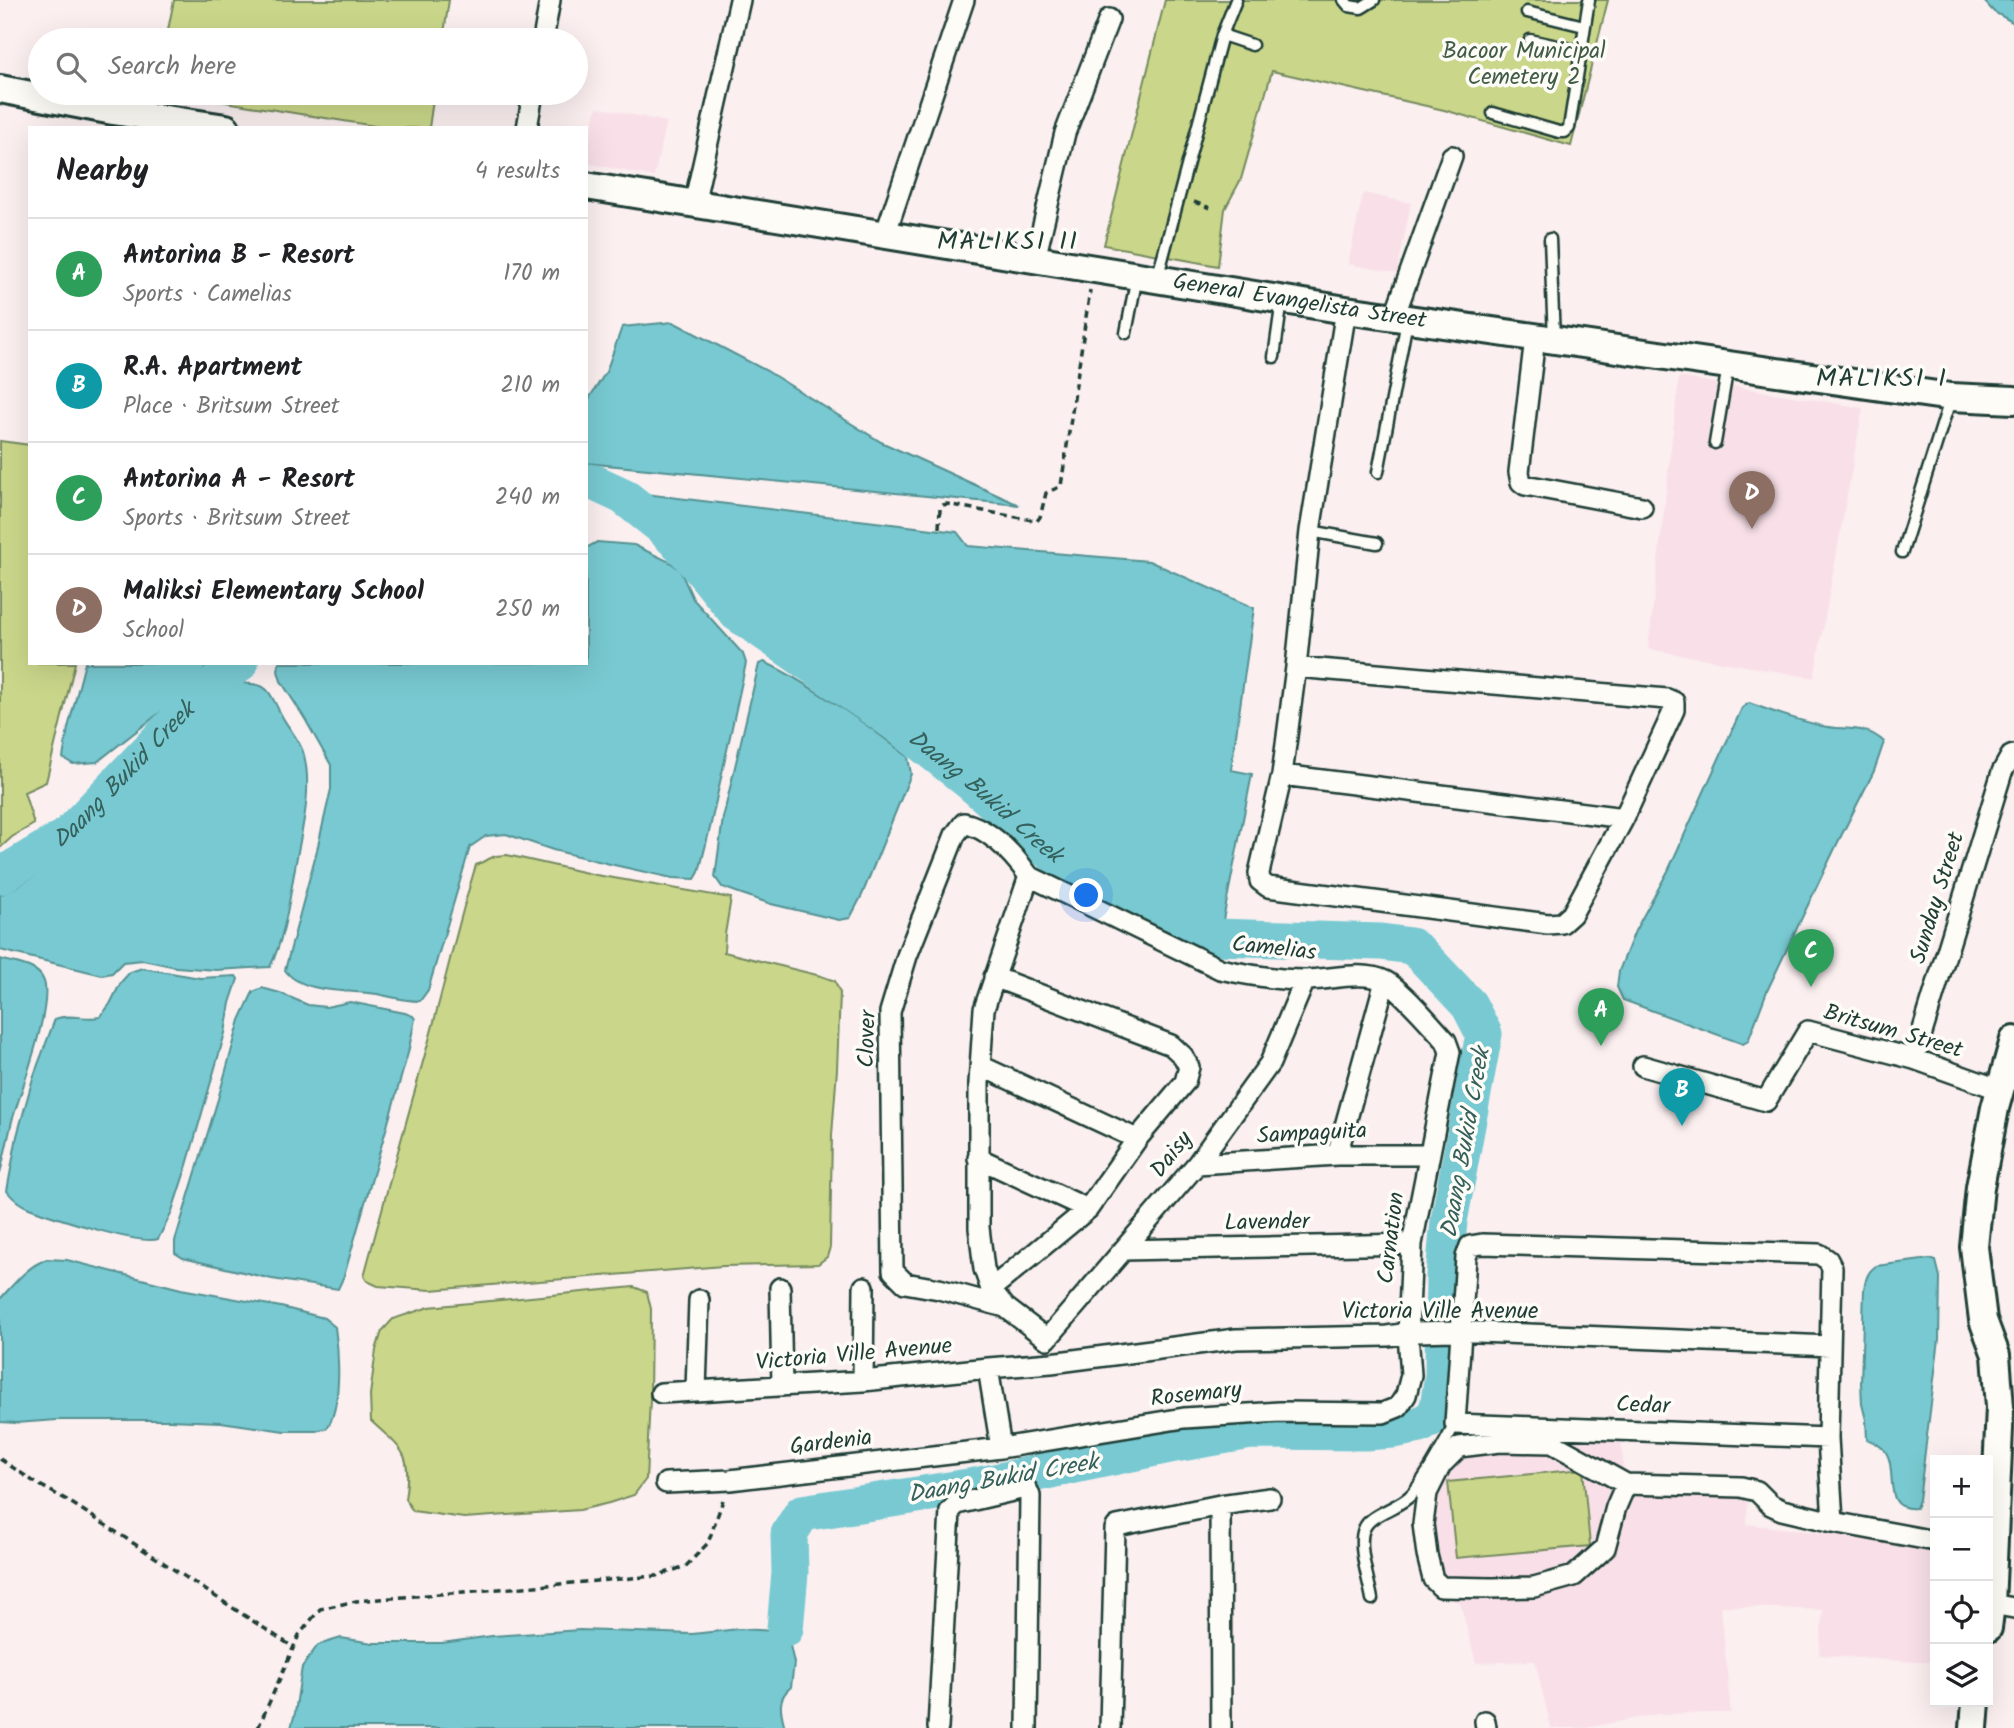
<!DOCTYPE html>
<meta charset="utf-8">
<style>
:root{--surface:#fff;--page:#f6f6f6;--text:#202124;--muted:#757577;--line:#e0e0e0;--accent:#1a73e8}
body{margin:0;font-family:Kalam,sans-serif;background:var(--page);color:var(--text)}
.controls{position:absolute;right:21px;bottom:21px;display:grid;overflow:hidden;border-radius:0px;box-shadow:0 7px 28px #0002}
.controls button{width:63px;height:63px;display:grid;place-items:center;padding:0;border:0;border-bottom:2px solid var(--line);background:var(--surface);color:var(--text);font:35px sans-serif}
.you{position:absolute;left:1087px;top:896px;width:24px;height:24px;margin:-18px;border:5px solid #fff;border-radius:50%;background:#1a73e8;box-shadow:0 0 0 10px #1a73e833}
.badge{display:grid;place-items:center;width:46px;height:46px;border-radius:50%;background:var(--accent);color:#fff;font-size:23px;font-weight:700}
.pin{position:absolute;translate:-50% -58px;filter:drop-shadow(0 2px 4px #0008)}
.pin::after{content:'';position:absolute;top:37px;width:24px;height:21px;background:inherit;clip-path:polygon(0 0,100% 0,50% 100%)}
.list{margin:0;padding:0;list-style:none}
h2{display:flex;justify-content:space-between;align-items:center;height:91px;margin:0;padding:0 28px;font-size:30px}
h2 small{font-size:23px;font-weight:400;color:var(--muted)}
.list li{display:grid;grid-template-columns:46px 1fr auto;gap:21px;align-items:center;box-sizing:border-box;height:112px;padding:0 28px;border-top:2px solid var(--line)}
.list b{display:block;font-size:26px;white-space:nowrap}
.list p{margin:0;font-size:23px;white-space:nowrap;color:var(--muted)}
.list em{font-size:23px;font-style:normal;color:var(--muted)}
.icon{flex:none;width:38px;height:38px;fill:none;stroke:currentColor;stroke-width:2;stroke-linecap:round;stroke-linejoin:round}
.map{position:relative;flex:none;width:2014px;height:1728px;overflow:hidden}
.search{position:absolute;background:var(--surface);box-shadow:0 7px 28px #0002;left:28px;top:28px;width:560px;height:77px;display:flex;align-items:center;gap:18px;box-sizing:border-box;padding:0 24px;border-radius:38px;color:var(--muted);font-size:26px}
.panel{position:absolute;background:var(--surface);box-shadow:0 7px 28px #0002;left:28px;top:126px;width:560px;height:539px;border-radius:0px}
.map>svg:first-child{display:block}
.built{fill:#f9e0e8}
.green{fill:#cad78a;stroke:#748a5f;stroke-width:2}
.water{fill:#78c9d1;stroke:#549192;stroke-width:2}
.lines{fill:none;stroke-linecap:round;stroke-linejoin:round}
.river{stroke:#78c9d1;stroke-width:37}
.lane-casing{stroke:#1f3d34;stroke-width:15}
.street-casing{stroke:#1f3d34;stroke-width:24}
.secondary-casing{stroke:#1f3d34;stroke-width:32}
.path{stroke:#1f3d34;stroke-width:3.5;stroke-dasharray:7 5;stroke-linecap:butt}
.lane{stroke:#fdfcf7;stroke-width:10}
.street{stroke:#fdfcf7;stroke-width:19}
.secondary{stroke:#fdfcf7;stroke-width:26}
.labels{text-anchor:middle;dominant-baseline:central;stroke-width:7;stroke-linejoin:round;paint-order:stroke}
.park-label{font-size:23px;fill:#415c45;stroke:#fdfcf7}
.street-label{font-size:23px;fill:#1f3d34;stroke:#fdfcf7}
.water-label{font-size:24px;font-style:italic;fill:#35605b;stroke:#fdfcf7}
.quarter-label{font-size:26px;letter-spacing:2px;fill:#1f3d34;stroke:#fdfcf7}
</style>
<div class="map">
<svg width="2014" height="1728" viewBox="0 0 2014 1728">
<rect width="100%" height="100%" fill="#fbeff0"/>
<filter id="ink" filterUnits="userSpaceOnUse"><feTurbulence type="fractalNoise" baseFrequency=".0143" numOctaves="2"/><feDisplacementMap in="SourceGraphic" scale="14" xChannelSelector="R" yChannelSelector="G"/><feConvolveMatrix kernelMatrix="1 2 1 2 8 2 1 2 1" color-interpolation-filters="sRGB"/></filter>
<g filter="url(#ink)">
<path class="built" d="M597,107l70,15 -13,55 -68,-14v-12z
M1363,193l48,10 -14,70 -49,-9z
M1679,377l184,31 -49,270 -166,-29z
M1464,1428l157,7 3,43 124,5 -1,41 188,22v116h-22l-94,-7 4,-45 -102,-4 10,107 -73,1 -72,14h-35l-16,-67 -59,2 -16,-60 -34,-15 -14,-109 25,-36z"/>
<path class="green" d="M174,0h275l-6,40h-277z
M1165,0h443l-37,146 -127,-36 -172,-39 -31,108 -16,30 -7,57 -114,-21z
M170,93h264l-5,35h-42z
M0,441l30,4v218h45l-29,119 -22,10 10,32 -22,13 -12,11z
M507,855l89,20 135,23 -6,36 -1,18 97,24 14,5 5,12 -3,76 -5,66 -2,112 -3,10 -9,7 -95,2 -292,24 -53,-4 -11,-5 -3,-5c21,-79 43,-157 65,-236 16,-58 29,-117 47,-175l19,-9z
M634,1287l13,5 4,17 -1,91 -4,79 -12,16 -25,8 -29,7 -116,8 -51,-7 -8,-12c7,-46 -1,-48 -34,-78l-1,-26 6,-45 6,-19 11,-12 36,-12z
M1583,1469l7,77 -134,12 -8,-76z"/>
<path class="water" d="M1983,0h31v23l-20,-11z
M673,322l94,49 114,71 138,63 -433,-42v-60l20,-31 16,-45z
M588,487l369,45 11,14 181,15 105,47 -23,162 21,4 -32,161 -175,-91 -93,-95z
M597,542l37,3 36,17 10,8 13,29 50,55 3,9 -36,165 -11,44 -4,7 -23,-1 -58,-13 -61,-15 -47,-16 -20,2 -16,11 -42,143 -8,11c-15,0 -29,-4 -43,-7 -27,-4 -76,0 -92,-24l32,-120 14,-61v-24l-26,-46 -24,-38 -3,-10 1,-8h307v-115z
M764,662c19,8 36,19 53,30 32,20 62,41 91,65l3,17 -49,121 -12,23 -11,2 -68,-16 -32,-11 -17,-6 -7,-10 8,-59 36,-154z
M85,663h121l-2,7 -14,19 -93,73 -24,2 -10,-6 5,-30z
M232,683c39,0 34,4 51,35 7,12 18,24 21,37 9,37 -3,77 -9,113 -6,33 -10,69 -25,99l-54,3 -40,-3 -33,-7 -20,2 -11,11 -10,2 -102,-25v-55c29,-13 51,-31 74,-52 57,-49 105,-107 158,-160z
M1749,703c24,9 48,17 73,23 22,5 44,-2 62,16l-10,29 -37,73 -70,147 -19,50 -5,3 -120,-44 -6,-13 2,-16 16,-40 33,-60 74,-163z
M0,959c13,4 37,6 43,20 12,23 -23,114 -31,142 -4,18 -8,36 -12,53z
M142,968l58,10 36,-2 2,3 -8,24 -5,30 -38,132 -16,49 -13,25c-17,7 -108,-23 -129,-31 -10,-4 -16,-9 -22,-17l10,-55 16,-58 22,-59c15,-6 29,1 45,-2l10,-13 11,-22 9,-10z
M262,988l18,5 28,12 18,2 24,-5 55,11 8,3 2,3 -7,34 -64,223 -6,13 -66,-10 -89,-21 -8,-5v-12l43,-142 22,-79 13,-28z
M47,1259l20,1 114,29 100,18 43,11 11,9c4,26 7,79 -8,101l-11,3h-32l-63,-9 -52,-2h-112l-41,3 -16,-1v-123c15,-16 26,-32 47,-40z
M1930,1259l6,2 4,16 -1,62 -20,161 -3,8c-36,3 -17,-38 -31,-57 -5,-6 -11,-9 -18,-12l-1,-19 -4,-16 -1,-21 3,-94c2,-10 3,-17 12,-23z
M739,1629l36,2 13,6 6,26 -3,24c-15,12 -10,25 -6,41h-494l4,-15 7,-46 16,-22 23,-7 32,5h69l50,-7 88,-6 112,4z"/>
<g class="lines">
<g class="river">
<path id="s1" d="M586,482l9,1 28,13 38,30 28,28 48,59 159,110 74,59 51,44 21,20 30,22 133,66 12,3 164,5 30,4 8,6 50,53 15,29 -35,187 -5,54 -1,100 -5,32 -5,10 -13,8 -27,5 -28,2 -114,-1 -76,13 -200,42 -173,27 -13,21 1,39 -5,56"/>
<path id="s2" d="M0,876l68,-41 118,-124 31,-29 23,-19"/>
</g>
<defs>
<path id="lane" d="M1344,0l5,6 12,2 13,-8
M1527,12l57,14
M1222,35l30,10
M1530,40l50,11
M1493,113l66,19h6l4,-4 20,-128
M1550,239l4,100
M1157,279l65,-244 14,-35
M1126,333l11,-57
M1274,357l8,-57
M1715,443l13,-77
M1378,472l29,-151
M1310,531l67,12
M1902,552l49,-155
M1372,1599c-3,-18 -15,-54 -8,-70 6,-16 36,-21 48,-35 16,-18 31,-49 43,-70"/>
<path id="street" d="M543,40l7,-40
M527,128l6,-35
M694,204l46,-204
M885,235l79,-235
M1035,259l30,-126 44,-114
M1394,317l58,-161
M1535,338l-16,134 2,10 4,3 117,22
M1296,667l371,32 7,3v8l-50,108 -52,96 -10,9 -14,1 -280,-37 -8,-6 -1,-8 23,-98 14,-108 14,-136 36,-221
M1282,775l342,43
M964,823c27,6 49,31 65,53l-45,133 -5,74v145l5,41 7,20 14,18 -66,-18 -34,-6 -12,-12 -3,-259 17,-56 48,-121z
M1914,1059l88,-287 9,-16 3,-1
M981,1066l156,73
M1643,1066l123,35 42,-70 106,28 87,31
M1337,1155l48,-174
M978,1158l110,51
M1197,1164l140,-9h92
M1123,1250l289,-6
M780,1288l2,98
M991,1289l97,-80 49,-70 48,-57 4,-15 -6,-11 -12,-11 -177,-68
M1005,1307l42,32
M1047,1339l150,-175 73,-101 35,-83
M988,1368l13,80
M863,1381l1,-94
M696,1390l3,-90
M661,1393l202,-12 125,-13 63,-5 185,-24 151,-3 30,-4 36,-1 377,15
M1828,1438l-373,-14 11,-167 4,-11 12,-2 337,10 9,6 4,8 -4,170 5,84 102,19
M666,1483l64,-3 271,-32 183,-30 96,-6 103,1 15,-6 8,-12 5,-20 -3,-41 4,-90 36,-182 2,-10 -4,-11c-13,-14 -45,-52 -61,-60 -23,-11 -55,-1 -80,-1 -28,0 -57,-5 -85,-11l-191,-93
M1626,1484l-10,23 -11,41 -31,28 -40,11 -42,1 -51,-1 -8,-8 -6,-24 -4,-31 4,-31 14,-28 18,-18 41,-5 52,1 74,41 115,3 16,4 14,14 11,5 51,12
M1220,1505l1,223
M1991,1604l23,4
M1485,1721l1,7
M938,1728l12,-217 7,-7 64,-15 7,2 2,5 -3,232
M1110,1728l5,-199 2,-3 103,-21 50,-7"/>
<g id="secondary">
<path d="M0,89l113,22 113,17"/>
<path id="s3" d="M586,186l760,124 605,87 63,3"/>
<path d="M1988,1628l3,-24 9,-197 -4,-52 -13,-35 -9,-73 6,-60 15,-79 19,-68"/>
<path d="M1974,1728l2,-26"/>
</g>
</defs>
<use href="#lane" class="lane-casing"/>
<use href="#street" class="street-casing"/>
<use href="#secondary" class="secondary-casing"/>
<path class="path" d="M1194,202l16,6
M939,528l1,-19 3,-4 4,-1 90,17 3,-4 6,-24 15,-7 29,-196
M0,1459l36,24 31,17 226,147
M258,1728l41,-93 21,-26 36,-8 300,-25 30,-10 22,-23 15,-43"/>
<use href="#lane" class="lane"/>
<use href="#street" class="street"/>
<use href="#secondary" class="secondary"/>
</g>
</g>
<g class="labels">
<g class="park-label">
<text x="1524" y="52">Bacoor Municipal<tspan x="1524" dy="26">Cemetery 2</tspan></text>
</g>
<g class="street-label">
<text stroke="none"><textPath href="#s3" startOffset="723">General Evangelista Street</textPath></text>
<text transform="translate(1938 898) rotate(-73)">Sunday Street</text>
<text transform="translate(1274 949) rotate(6)">Camelias</text>
<text transform="translate(1893 1032) rotate(16)">Britsum Street</text>
<text transform="translate(868 1039) rotate(-88)">Clover</text>
<text transform="translate(1312 1134) rotate(-3)">Sampaguita</text>
<text transform="translate(1172 1155) rotate(-52)">Daisy</text>
<text transform="translate(1267 1223) rotate(-1)">Lavender</text>
<text transform="translate(1392 1238) rotate(-83)">Carnation</text>
<text x="1440" y="1312">Victoria Ville Avenue</text>
<text transform="translate(854 1355) rotate(-5)">Victoria Ville Avenue</text>
<text transform="translate(1196 1395) rotate(-6)">Rosemary</text>
<text transform="translate(1643 1406) rotate(2)">Cedar</text>
<text transform="translate(831 1443) rotate(-7)">Gardenia</text>
</g>
<g class="water-label">
<text stroke="none"><textPath href="#s2" startOffset="161">Daang Bukid Creek</textPath></text>
<text stroke="none"><textPath href="#s1" startOffset="513">Daang Bukid Creek</textPath></text>
<text transform="translate(1466 1143) rotate(-80)">Daang Bukid Creek</text>
<text transform="translate(1003 1479) rotate(-10)">Daang Bukid Creek</text>
</g>
<g class="quarter-label">
<text x="1008" y="242">MALIKSI II</text>
<text x="1882" y="379">MALIKSI I</text>
</g>
</g>
</svg>
<div class="controls">
<button>+</button>
<button>−</button>
<button><svg class="icon" aria-label="locate" viewBox="0 0 24 24"><circle cx="12" cy="12" r="6"/><path d="M12 2v4M12 18v4M2 12h4M18 12h4"/></svg></button>
<button><svg class="icon" aria-label="layers" viewBox="0 0 24 24"><path d="M12 4l9 5-9 5-9-5zM3 14l9 5 9-5"/></svg></button>
</div>
<div class="you"></div>
<div class="pin badge" style="left:1601px;top:1046px;background:#2e9e5b">A</div>
<div class="pin badge" style="left:1682px;top:1126px;background:#0f9aa8">B</div>
<div class="pin badge" style="left:1811px;top:987px;background:#2e9e5b">C</div>
<div class="pin badge" style="left:1752px;top:529px;background:#8d6e63">D</div>
<div class="search"><svg class="icon" aria-label="search" viewBox="0 0 24 24"><circle cx="10" cy="10" r="6"/><path d="M15 15l6 6"/></svg>Search here</div>
<section class="panel">
<h2>Nearby<small>4 results</small></h2>
<ul class="list">
<li><span class="badge" style="background:#2e9e5b">A</span><div><b>Antorina B - Resort</b><p>Sports · Camelias</p></div><em>170 m</em></li>
<li><span class="badge" style="background:#0f9aa8">B</span><div><b>R.A. Apartment</b><p>Place · Britsum Street</p></div><em>210 m</em></li>
<li><span class="badge" style="background:#2e9e5b">C</span><div><b>Antorina A - Resort</b><p>Sports · Britsum Street</p></div><em>240 m</em></li>
<li><span class="badge" style="background:#8d6e63">D</span><div><b>Maliksi Elementary School</b><p>School</p></div><em>250 m</em></li>
</ul>
</section>
</div>
